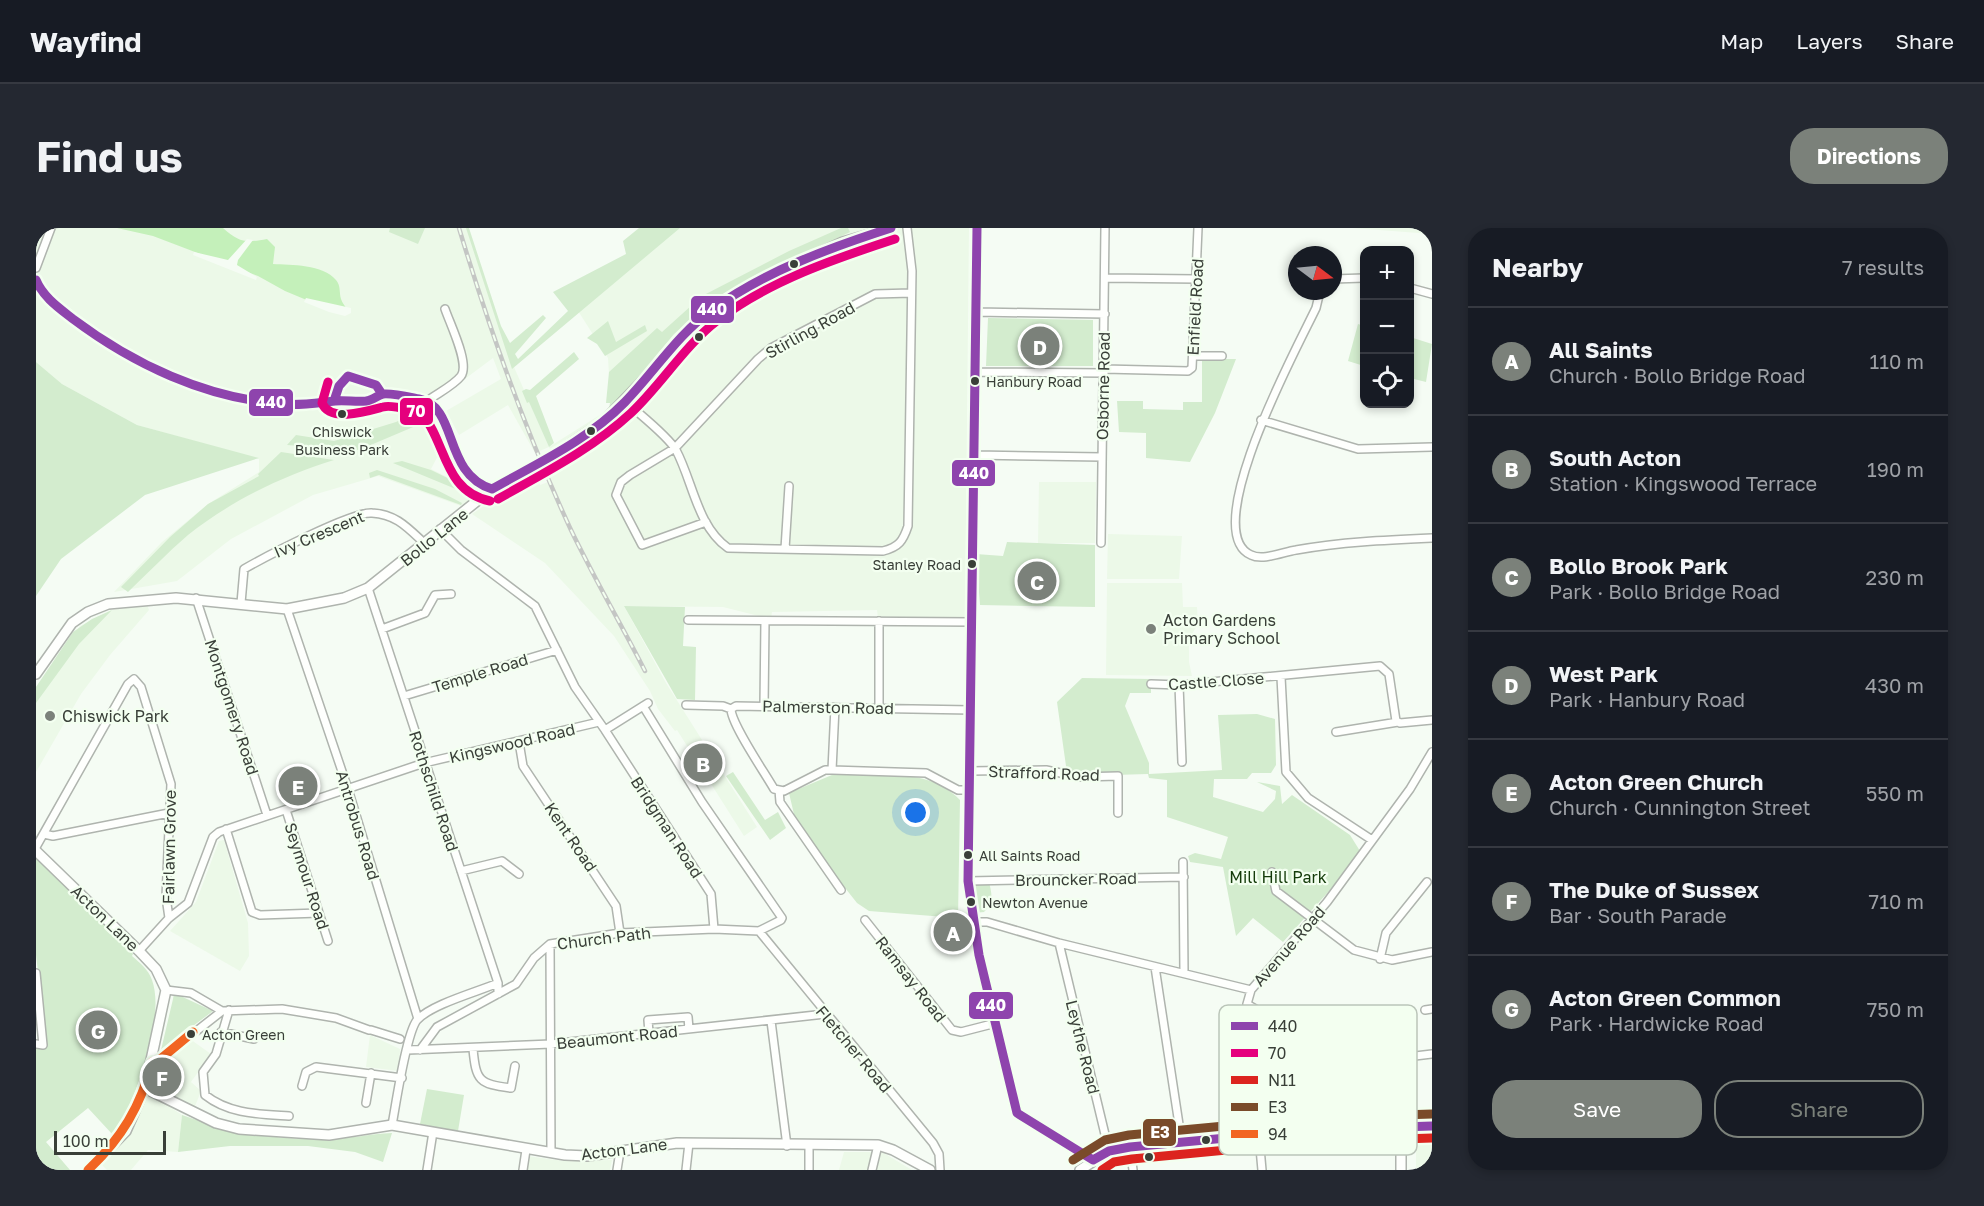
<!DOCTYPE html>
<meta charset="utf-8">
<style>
:root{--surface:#171b24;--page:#242831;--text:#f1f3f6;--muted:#9ea1a6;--line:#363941;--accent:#7b817a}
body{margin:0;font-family:"Golos Text",sans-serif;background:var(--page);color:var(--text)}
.controls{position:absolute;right:18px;top:18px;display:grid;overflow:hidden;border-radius:12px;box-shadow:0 3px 9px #0003}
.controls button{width:54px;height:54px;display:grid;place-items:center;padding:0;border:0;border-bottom:2px solid var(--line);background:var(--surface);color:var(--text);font:30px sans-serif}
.compass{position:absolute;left:1252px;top:18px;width:54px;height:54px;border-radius:50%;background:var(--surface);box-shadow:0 3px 9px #0003;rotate:106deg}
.scale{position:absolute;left:18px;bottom:15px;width:112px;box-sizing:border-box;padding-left:6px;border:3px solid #393f38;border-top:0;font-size:16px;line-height:21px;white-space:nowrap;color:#393f38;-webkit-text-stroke:4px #f3fff0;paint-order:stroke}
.you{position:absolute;left:880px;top:585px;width:21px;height:21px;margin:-15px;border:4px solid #fff;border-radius:50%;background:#1a73e8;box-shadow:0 0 0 9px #1a73e833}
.badge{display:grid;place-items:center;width:39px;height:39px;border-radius:50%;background:var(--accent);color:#fff;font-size:20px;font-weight:700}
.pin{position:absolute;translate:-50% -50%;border:3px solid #fff;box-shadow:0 2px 6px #0006}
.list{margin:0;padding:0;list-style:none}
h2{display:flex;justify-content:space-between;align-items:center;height:78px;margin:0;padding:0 24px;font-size:26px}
h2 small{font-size:20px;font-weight:400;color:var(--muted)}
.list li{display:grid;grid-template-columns:39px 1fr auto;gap:18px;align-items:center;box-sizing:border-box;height:108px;padding:0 24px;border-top:2px solid var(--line)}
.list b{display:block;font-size:22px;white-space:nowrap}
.list p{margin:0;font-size:20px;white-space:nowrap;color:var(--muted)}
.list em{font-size:20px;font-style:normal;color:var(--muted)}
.actions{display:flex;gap:12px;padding:18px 24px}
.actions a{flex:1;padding:14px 0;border:2px solid var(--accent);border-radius:24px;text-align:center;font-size:21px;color:var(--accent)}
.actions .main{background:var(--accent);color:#fff}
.icon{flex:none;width:33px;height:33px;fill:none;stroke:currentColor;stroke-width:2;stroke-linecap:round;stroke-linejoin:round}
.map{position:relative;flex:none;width:1396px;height:942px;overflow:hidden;border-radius:24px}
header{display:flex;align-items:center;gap:36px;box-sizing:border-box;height:84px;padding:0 30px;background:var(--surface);border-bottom:2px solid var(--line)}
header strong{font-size:28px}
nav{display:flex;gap:33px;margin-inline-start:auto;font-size:21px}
.intro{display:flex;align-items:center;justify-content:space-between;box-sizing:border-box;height:144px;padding:0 36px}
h1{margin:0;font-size:42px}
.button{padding:15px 27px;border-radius:24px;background:var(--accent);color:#fff;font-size:21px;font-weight:700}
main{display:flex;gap:36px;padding:0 36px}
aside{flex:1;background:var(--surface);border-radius:24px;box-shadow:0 3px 9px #0003}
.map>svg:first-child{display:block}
.built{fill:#ecf9e8}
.green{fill:#d3ecce}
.water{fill:#c4f0ba}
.pier{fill:#f5fcf4}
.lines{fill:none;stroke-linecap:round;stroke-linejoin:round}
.street-casing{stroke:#afb4ae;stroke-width:10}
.secondary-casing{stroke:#afb4ae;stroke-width:12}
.street{stroke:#fefffd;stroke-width:7}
.secondary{stroke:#fefffd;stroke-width:9}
.rail-casing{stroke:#c4c6c4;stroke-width:4.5}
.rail{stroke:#f3fff0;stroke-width:2;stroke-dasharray:7;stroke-linecap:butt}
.bus-1-casing{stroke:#f3fff0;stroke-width:14}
.bus-2-casing{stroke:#f3fff0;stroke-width:14}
.bus-3-casing{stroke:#f3fff0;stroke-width:14}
.bus-4-casing{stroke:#f3fff0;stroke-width:14}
.bus-5-casing{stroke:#f3fff0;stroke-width:14}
.bus-1{stroke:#8e44ad;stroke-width:9}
.bus-2{stroke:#e5007d;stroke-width:9}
.bus-3{stroke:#dc241f;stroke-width:9}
.bus-4{stroke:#7a4b2a;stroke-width:9}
.bus-5{stroke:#f26522;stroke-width:9}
.bus-dot{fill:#393f38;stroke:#f3fff0;stroke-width:2}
.poi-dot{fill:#7b817a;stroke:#f3fff0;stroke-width:2}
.labels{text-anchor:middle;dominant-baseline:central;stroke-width:4.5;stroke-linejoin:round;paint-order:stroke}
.bus-label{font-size:14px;fill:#393f38;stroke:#f3fff0;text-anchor:start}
.street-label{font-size:16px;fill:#393f38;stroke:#f3fff0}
.poi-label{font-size:16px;fill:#393f38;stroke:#f3fff0;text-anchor:start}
.park-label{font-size:16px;fill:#143b0a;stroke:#f3fff0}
.key{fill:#f3fff0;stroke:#bbc5b9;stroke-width:1.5}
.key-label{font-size:16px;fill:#393f38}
.line-badge{stroke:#f3fff0;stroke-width:2}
.badge-label{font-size:16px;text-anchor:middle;font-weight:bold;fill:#fff}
</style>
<header>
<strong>Wayfind</strong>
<nav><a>Map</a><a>Layers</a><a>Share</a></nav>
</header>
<div class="intro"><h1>Find us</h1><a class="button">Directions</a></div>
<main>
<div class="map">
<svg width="1396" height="942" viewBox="0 0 1396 942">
<rect width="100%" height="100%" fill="#f5fcf4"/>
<path class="built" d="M0,0h432l46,139 35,80 62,-39 -3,-50 -35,-55 85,-75h311l-4,391 -87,-1 -1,-8 -105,2 -1,7 -48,-12 -99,-1 42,77 91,144 -13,9 -67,-106 -2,1 -17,-22 -8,-18 -36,-55 -69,-73 -73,-49 62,-42 6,13 8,-3 -6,-14 14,-6 -7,-15 -14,6 -27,-48 -49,30 -13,-24 55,-32 -8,-21 -67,50 18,36 -13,25 49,24 -19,13 -83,-30 -65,19 -82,44 -54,42 -63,11 48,-50 46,-38 51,-32v-13l-122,-34 -75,-41 -26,-22z
M1316,0h80v6z
M1003,254h57l-1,61h-57z
M1072,306l74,2 -3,43h-72z
M1071,355h75l1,24h14l1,17 -9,15v23l3,14 -86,-1z
M111,377l2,5 -39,45 -29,39 -45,78v-85l44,-61 32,-16z
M188,612l24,83 1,33 -9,15 -70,-40 26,-29 23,-61z
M334,807l30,14 -1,22 -33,-4z
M154,811l21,15 -20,28 10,9 -7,18 -38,-26 11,-19z
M109,862l37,25 -4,37 -30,-2 -17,20h-24l-5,-5 19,-21z
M1380,914h16v28h-16z
M808,924h38l30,18h-73z
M491,928l37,5 48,-1 -2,10h-85z"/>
<path class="green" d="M354,0h35l-7,16 -29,-12z
M430,0h3l32,98 9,17 33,-28 3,3 -31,36 3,5 50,-48 -15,-19 73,-38 -3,-13 16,-13h41l-168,141z
M805,0h7l2,4 -134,66 -42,36 -61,75h-4l1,-6h-4l3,-31 48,-44 5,4 40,-36 87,-45z
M952,90l105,2v46h-107z
M572,93l8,21 29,-17 2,6 -42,25 -8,-12 -10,-6z
M1322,96l6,2v40l-16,-5z
M1374,109l22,7 -6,38 -16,-4z
M538,124l5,7 -43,37 18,47 -5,4 -20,-45 -2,1 -5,-12 4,-2 4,1z
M1166,131h34l-21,54 -25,49 -44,-4v-25l-27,-1 -2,-31h26v8l40,1v-8h19z
M0,134l26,22 75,41 122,33 -114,37 -84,64 -25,37z
M390,180l6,11 -73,31 -72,-5 9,-10 38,6 62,-19z
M245,224l53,8c-52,16 -103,41 -146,75 -21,18 -40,38 -60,57l-7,-5 49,-50 38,-33 51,-28 -1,-2z
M366,233l29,9 35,17 -3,5 -70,-29z
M341,242l58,19 27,14 -1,2 -82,-30 -9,3 -1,-5z
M971,314l88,3v62l-115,-2 -4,-51 27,2z
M588,378l61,1 -2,39 13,1 -1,53 -18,-1z
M76,382l-33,34 -43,59v-16l37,-55 19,-13z
M1046,450l69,1v14h-21l-5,13 24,57v11l73,-4 -4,-55 39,-1 18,5 1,46 -5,8h-19l-5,6h-33l-1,18 50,15 12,-13 1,-8 -19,-9 23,4 2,18 10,-9 58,40 10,16 -30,39 -47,52 -30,-24 -17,18 -13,-69 -33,-5 -2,-6 7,-3 26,6 7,-22 -61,-20v-37l-18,-2 -1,-4 -68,2 -13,-3 -10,-71z
M697,544l32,48 13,-8 8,16 -16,12 -44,-64z
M796,547c42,0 96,-9 128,25l-2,118 -89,-7 -12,-8 -60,-76 -8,-34z
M0,629l97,97 -1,2c8,7 16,13 20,24 14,38 -17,124 -39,155l-25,-27 -42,34 24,28h-34v-122h11l-11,-93z
M953,654c3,12 5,21 -5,30l-10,1 -2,-30z
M138,765l39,18 -52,39 12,-51z
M391,861l37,6 -6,36 -38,-7z
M146,887c47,17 94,25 145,24 21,0 43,-5 65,-6l-9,29 -28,-10 -47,-6h-78l-52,6z"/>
<path class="water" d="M81,0h106c17,15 23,15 44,11l8,8 -2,17c18,1 50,0 63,16 5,6 3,12 5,19 1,4 5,8 7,12l-27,-5 -36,-15 -27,-15 -105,-40z"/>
<path class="pier" d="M211,11l6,1 -15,20 -1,5 20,12 -1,3 -63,-25 1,-3 34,8z
M270,70l45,10v5l-6,3 -16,-4 -25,-10z"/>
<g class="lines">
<defs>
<path id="street" d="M941,0l-9,653 11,74 38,158 76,47
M0,40l15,-40
M1069,50l92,1
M1297,51l31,-1
M0,52c5,16 22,26 34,36 62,52 160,92 242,89 8,0 15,-3 22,-4 14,-1 38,4 48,-7 12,3 39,3 46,8 32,22 20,81 64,87
M1374,60l22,6
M1284,63l-4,17c-17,36 -119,223 -65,247 12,6 32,-3 45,-5 45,-8 90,-10 136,-12
M940,84l129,2
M1158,128h28
M1068,141l84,2 4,-3 6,-140
M939,144l129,1
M298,173l5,-15 9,-10 28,9 6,9
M391,173c11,-8 26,-15 34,-25 9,-12 -11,-52 -16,-67
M589,173c14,13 42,34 51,49 17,32 21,76 52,98l155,3c16,-4 20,-10 25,-25l4,-255 -5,-43
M1225,192l97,29 74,-2
M939,227l127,2
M670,294l-64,23 -26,-50 5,-13 9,-7 45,-27 83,-89 13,-11 104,-54 36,-1
M404,301l21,21 74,56 40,81 30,43 106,164 3,35
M1065,315l4,-315
M749,321l4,-63
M332,360l130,395v11
M160,370l71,217
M205,375l3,-34c21,-12 109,-58 128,-56 23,1 35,14 51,29
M251,381l61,180 70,230
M652,392l284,2
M346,401l43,-16 10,-18 16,-1
M1245,449l5,95 22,26 64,42
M1115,456l28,1 201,-19 9,8 7,47 4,2 32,-3
M1143,457l3,77
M368,468l153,-46
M650,477l37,1 8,3
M728,478l1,-85
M843,480v-87
M695,481c0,15 34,64 43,80l10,2 41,-21h7l94,3 32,17h12
M695,481l5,-3 236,4
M569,502l43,-27
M1300,504l62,-10
M483,514l4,24 93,140 4,27
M796,542l3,-63
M935,543l75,-1 34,7 38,-1v37
M743,562l1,12 61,88
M250,582l42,131
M190,601l26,83 8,3 59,-2
M8,606l9,2 116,-23
M0,619l92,-163 6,-5 7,8 30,97 -5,113 3,21
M1147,634l1,111
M425,643l41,-10 17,13
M1236,644l4,19 78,59 38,10 40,-8
M932,653l216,-4
M829,692l87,110 9,2 35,-9
M936,694h15l72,21 192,47
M723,703l174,212 6,11 1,16
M1023,715l50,208
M514,716l1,208
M103,723l30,-33 19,-15 25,-66 6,-5 205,-69 175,-41
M1344,731l6,-26 41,-51
M1119,739l27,177
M0,745l7,72 -7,-1
M130,762l25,3 31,18
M1211,776l91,54 35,3 59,-7
M193,782l-13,44 -13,18 2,23c24,19 53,19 84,21
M1389,782l7,-1
M735,793l16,125
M335,802l29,9
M185,804l33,7
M613,805l-1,-13 40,-3 1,12
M437,821c3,32 6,35 38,39l4,-22
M372,822l143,-6 274,-30
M384,822l17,-23 79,-43 18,-26 16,-14 70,-11 94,-4 45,2 22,-11 1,-2 -80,-116 -59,-96
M116,838l70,-55 60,-2 54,9 33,12
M266,858l4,-14 10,-5 86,11
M330,875l5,-30
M356,897c4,-21 14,-91 25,-105 15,-16 60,-28 81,-37
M773,918v24
M1094,919l3,23
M391,942l6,-38
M487,942l3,-20
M581,942l3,-19
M650,942l3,-27
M836,942l6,-25
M1226,942l-15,-166 4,-14 76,-88 83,-113 22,-37"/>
<path id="secondary" d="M0,446l36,-51 16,-11 20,-8 68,-6 111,11 57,-11 24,-10 124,-99 65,-36 47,-32 107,-111 84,-46 48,-22 48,-14
M0,623l103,100 17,18 10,21 -21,98 -19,43 -38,39
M109,860l71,35 23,6 90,6 63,-10 173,30 22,1 90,-13 201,2 15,5 37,20
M1359,900l6,10v32
M1044,942l29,-19 21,-4 181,-17 121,-4"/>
</defs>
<use href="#street" class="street-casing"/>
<use href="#secondary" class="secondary-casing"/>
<use href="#street" class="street"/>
<use href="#secondary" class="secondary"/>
<defs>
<path id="rail" d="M423,0c31,103 67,205 112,302 23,48 50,94 74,141"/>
</defs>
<use href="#rail" class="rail-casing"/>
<use href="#rail" class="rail"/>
<defs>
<path id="bus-1" d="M941,0l-9,653 11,74 38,158 76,47
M0,52c7,17 23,28 37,39 60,45 132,79 208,85 18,2 35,-1 54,-3 10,-1 21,1 31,0 7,-1 12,-6 17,-7 10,-1 26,3 36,5 40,8 23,74 73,90
M298,173l5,-15 9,-10 28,9 6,9
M456,261c46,-26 96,-49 133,-87 30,-31 53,-68 88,-93 53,-38 116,-61 178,-81
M1057,932l16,-9 21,-4 181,-17 121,-4"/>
<path id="bus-2" d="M292,154l-6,21c8,20 46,8 61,4 10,-3 27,4 38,5 26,31 22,79 69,89
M462,271c46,-26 94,-50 133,-86 31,-29 53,-67 87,-93 51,-39 116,-61 177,-81"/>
<path id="bus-3" d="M1066,942l12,-8 18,-3 180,-17 120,-4"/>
<path id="bus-4" d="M1037,932l32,-20 24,-5 181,-17 122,-4"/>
<path id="bus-5" d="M116,838l41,-34
M52,942c33,-31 53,-64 64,-108"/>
</defs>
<use href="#bus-1" class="bus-1-casing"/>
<use href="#bus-2" class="bus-2-casing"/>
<use href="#bus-3" class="bus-3-casing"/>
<use href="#bus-4" class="bus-4-casing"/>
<use href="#bus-5" class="bus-5-casing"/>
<use href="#bus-1" class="bus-1"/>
<use href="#bus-2" class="bus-2"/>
<use href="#bus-3" class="bus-3"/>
<use href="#bus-4" class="bus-4"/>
<use href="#bus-5" class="bus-5"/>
</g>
<g class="bus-dot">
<circle cx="758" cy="36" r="5"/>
<circle cx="663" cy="109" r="5"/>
<circle cx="939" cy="153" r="5"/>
<circle cx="306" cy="186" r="5"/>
<circle cx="555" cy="203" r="5"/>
<circle cx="936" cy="336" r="5"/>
<circle cx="932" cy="627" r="5"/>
<circle cx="935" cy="674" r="5"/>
<circle cx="155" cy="806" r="5"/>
<circle cx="1170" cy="912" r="5"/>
<circle cx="1113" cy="929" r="5"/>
</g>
<g class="poi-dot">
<circle cx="1115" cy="401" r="6"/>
<circle cx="14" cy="488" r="6"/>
</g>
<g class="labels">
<g class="bus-label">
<text x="950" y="153">Hanbury Road</text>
<text x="306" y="203" text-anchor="middle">Chiswick<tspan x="306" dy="18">Business Park</tspan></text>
<text x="925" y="336" text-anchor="end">Stanley Road</text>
<text x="943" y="627">All Saints Road</text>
<text x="946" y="674">Newton Avenue</text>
<text x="166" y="806">Acton Green</text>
</g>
<g class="street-label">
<text transform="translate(1159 79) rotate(-87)">Enfield Road</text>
<text transform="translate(774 102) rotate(-29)">Stirling Road</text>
<text transform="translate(1067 158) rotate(-89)">Osborne Road</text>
<text transform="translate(283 306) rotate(-23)">Ivy Crescent</text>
<text transform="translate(398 309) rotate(-39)">Bollo Lane</text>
<text transform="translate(444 445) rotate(-17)">Temple Road</text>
<text transform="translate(1180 453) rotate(-4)">Castle Close</text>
<text transform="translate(196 479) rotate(72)">Montgomery Road</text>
<text transform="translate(792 479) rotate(1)">Palmerston Road</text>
<text transform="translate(476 515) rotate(-13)">Kingswood Road</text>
<text transform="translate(1008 545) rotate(2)">Strafford Road</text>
<text transform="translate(398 563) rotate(72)">Rothschild Road</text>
<text transform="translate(322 597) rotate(73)">Antrobus Road</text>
<text transform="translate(631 599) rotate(57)">Bridgman Road</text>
<text transform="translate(535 609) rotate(56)">Kent Road</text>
<text transform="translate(133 619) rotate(-89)">Fairlawn Grove</text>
<text transform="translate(271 648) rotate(72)">Seymour Road</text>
<text transform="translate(1040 651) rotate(-1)">Brouncker Road</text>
<text transform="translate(69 690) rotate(44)">Acton Lane</text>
<text transform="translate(568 710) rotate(-7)">Church Path</text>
<text transform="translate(1253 718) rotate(-49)">Avenue Road</text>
<text transform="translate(875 751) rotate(52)">Ramsay Road</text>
<text transform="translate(581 809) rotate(-6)">Beaumont Road</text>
<text transform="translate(1047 819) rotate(76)">Leythe Road</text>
<text transform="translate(818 821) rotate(50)">Fletcher Road</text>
<text transform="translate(588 921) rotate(-7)">Acton Lane</text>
</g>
<g class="poi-label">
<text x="1127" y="392">Acton Gardens<tspan x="1127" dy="18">Primary School</tspan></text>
<text x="26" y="488">Chiswick Park</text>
</g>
<g class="park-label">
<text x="1242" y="649">Mill Hill Park</text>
</g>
</g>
<rect x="1183" y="777" width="198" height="150" rx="9" class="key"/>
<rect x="1195" y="794" width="27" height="8" fill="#8e44ad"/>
<rect x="1195" y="821" width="27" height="8" fill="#e5007d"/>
<rect x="1195" y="848" width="27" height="8" fill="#dc241f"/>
<rect x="1195" y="875" width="27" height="8" fill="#7a4b2a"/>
<rect x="1195" y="902" width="27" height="8" fill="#f26522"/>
<g class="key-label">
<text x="1232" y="804">440</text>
<text x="1232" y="831">70</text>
<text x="1232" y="858">N11</text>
<text x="1232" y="885">E3</text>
<text x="1232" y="912">94</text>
</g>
<g class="line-badge">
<rect x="654" y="67" width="45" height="29" rx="6" fill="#8e44ad"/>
<rect x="212" y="160" width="46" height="29" rx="6" fill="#8e44ad"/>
<rect x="363" y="169" width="35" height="29" rx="6" fill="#e5007d"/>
<rect x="915" y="231" width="45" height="28" rx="6" fill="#8e44ad"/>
<rect x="932" y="763" width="46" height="29" rx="6" fill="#8e44ad"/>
<rect x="1106" y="890" width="35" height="29" rx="6" fill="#7a4b2a"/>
</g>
<g class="badge-label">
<text x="676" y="87">440</text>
<text x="235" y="180">440</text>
<text x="380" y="189">70</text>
<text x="938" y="251">440</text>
<text x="955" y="783">440</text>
<text x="1124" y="910">E3</text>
</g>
</svg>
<div class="controls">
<button>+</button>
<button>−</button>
<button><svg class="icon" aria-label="locate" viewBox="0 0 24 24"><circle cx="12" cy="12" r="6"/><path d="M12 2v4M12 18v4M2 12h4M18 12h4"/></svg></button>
</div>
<svg class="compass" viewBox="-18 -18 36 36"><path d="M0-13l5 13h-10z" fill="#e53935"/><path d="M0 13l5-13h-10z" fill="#9ea1a6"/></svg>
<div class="scale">100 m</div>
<div class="you"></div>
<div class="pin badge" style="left:917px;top:704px">A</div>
<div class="pin badge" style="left:667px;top:535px">B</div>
<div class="pin badge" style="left:1001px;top:353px">C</div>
<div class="pin badge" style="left:1004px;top:118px">D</div>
<div class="pin badge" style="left:262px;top:558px">E</div>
<div class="pin badge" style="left:126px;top:849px">F</div>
<div class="pin badge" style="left:62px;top:802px">G</div>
</div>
<aside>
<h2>Nearby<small>7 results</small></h2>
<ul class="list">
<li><span class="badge">A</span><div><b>All Saints</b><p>Church · Bollo Bridge Road</p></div><em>110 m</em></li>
<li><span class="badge">B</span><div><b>South Acton</b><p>Station · Kingswood Terrace</p></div><em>190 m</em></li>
<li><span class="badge">C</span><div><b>Bollo Brook Park</b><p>Park · Bollo Bridge Road</p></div><em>230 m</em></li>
<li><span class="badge">D</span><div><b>West Park</b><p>Park · Hanbury Road</p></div><em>430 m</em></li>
<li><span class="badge">E</span><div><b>Acton Green Church</b><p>Church · Cunnington Street</p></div><em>550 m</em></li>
<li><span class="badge">F</span><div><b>The Duke of Sussex</b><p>Bar · South Parade</p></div><em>710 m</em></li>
<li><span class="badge">G</span><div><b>Acton Green Common</b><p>Park · Hardwicke Road</p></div><em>750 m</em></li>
</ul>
<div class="actions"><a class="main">Save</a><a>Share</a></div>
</aside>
</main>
